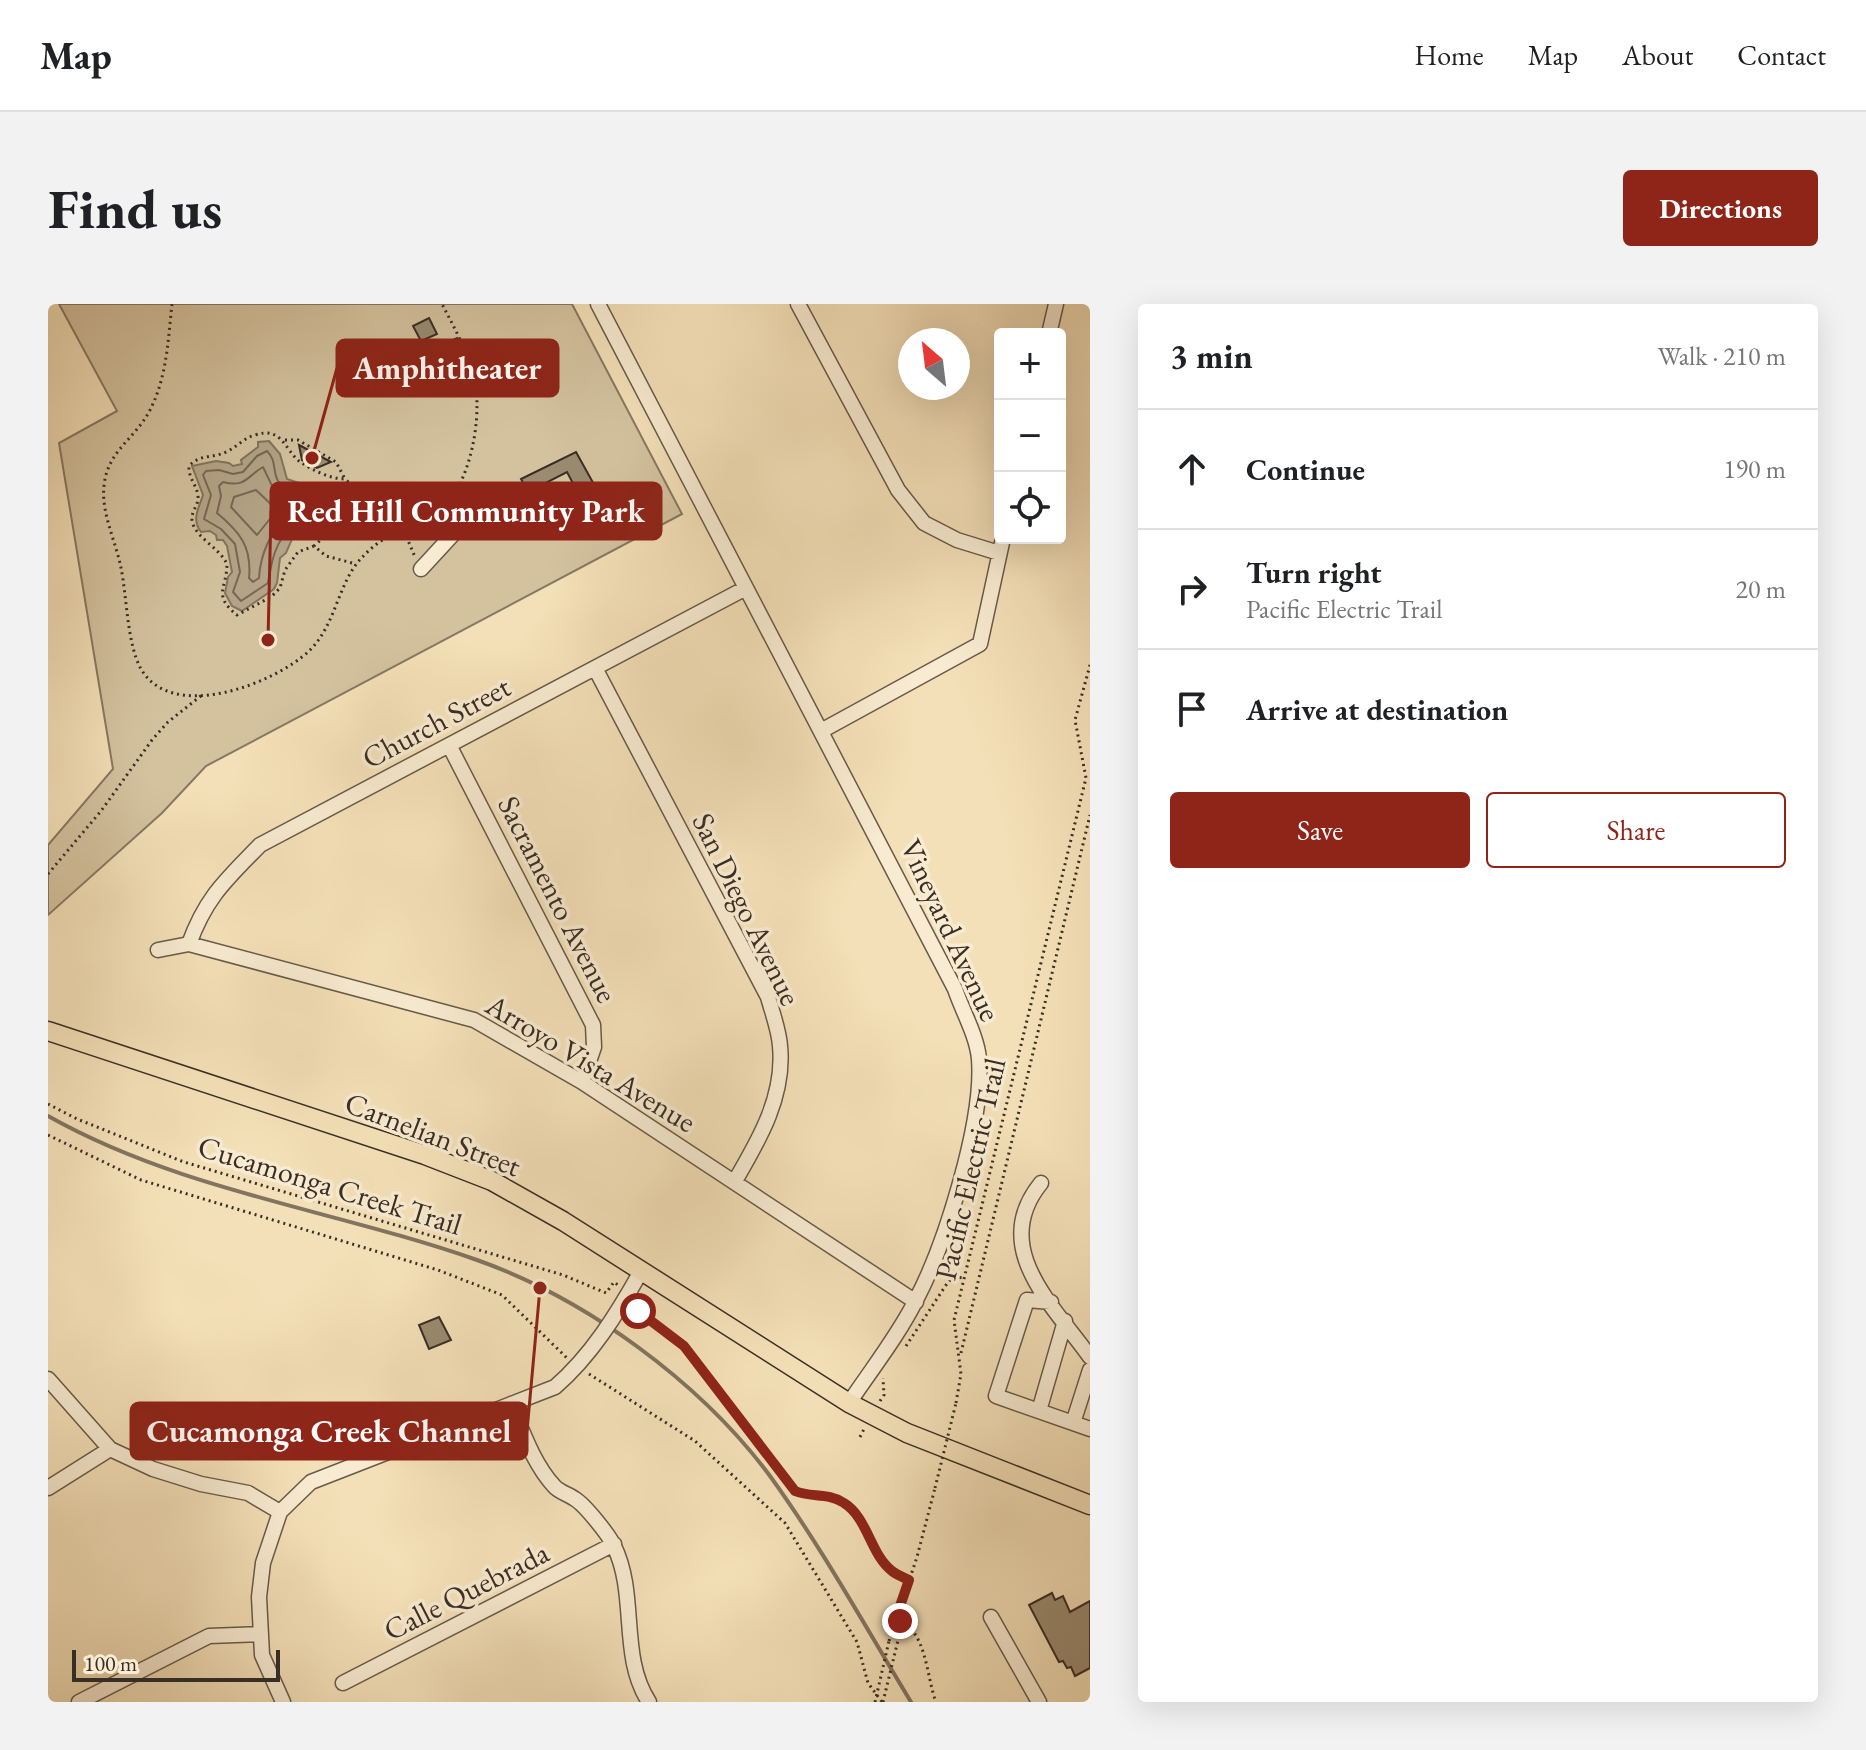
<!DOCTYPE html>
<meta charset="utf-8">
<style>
:root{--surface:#fff;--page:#f2f2f2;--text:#202124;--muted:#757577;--line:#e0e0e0;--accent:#8f2418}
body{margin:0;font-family:"EB Garamond",serif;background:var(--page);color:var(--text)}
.controls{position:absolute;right:24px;top:24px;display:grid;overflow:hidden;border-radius:8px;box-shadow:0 8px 32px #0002}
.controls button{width:72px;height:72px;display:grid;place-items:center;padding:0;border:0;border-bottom:2px solid var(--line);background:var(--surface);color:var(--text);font:40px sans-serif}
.compass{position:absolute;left:850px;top:24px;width:72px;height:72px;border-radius:50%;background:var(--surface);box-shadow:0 8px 32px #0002;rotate:332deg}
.scale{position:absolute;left:24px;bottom:20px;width:208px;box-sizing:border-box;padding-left:8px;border:4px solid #392e24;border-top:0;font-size:22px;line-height:28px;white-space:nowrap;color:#392e24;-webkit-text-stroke:6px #f8ebd1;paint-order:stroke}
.stop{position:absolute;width:24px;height:24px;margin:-18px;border:6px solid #8f2418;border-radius:50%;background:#fff}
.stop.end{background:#8f2418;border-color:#fff;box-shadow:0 2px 8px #0008}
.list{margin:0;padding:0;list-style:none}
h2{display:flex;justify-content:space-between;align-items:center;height:104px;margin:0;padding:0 32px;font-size:34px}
h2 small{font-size:26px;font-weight:400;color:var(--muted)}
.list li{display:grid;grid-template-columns:52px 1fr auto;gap:24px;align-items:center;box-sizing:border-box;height:120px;padding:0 32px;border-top:2px solid var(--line)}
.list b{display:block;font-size:30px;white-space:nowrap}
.list p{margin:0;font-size:26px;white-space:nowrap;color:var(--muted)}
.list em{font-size:26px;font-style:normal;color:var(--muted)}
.actions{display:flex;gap:16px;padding:24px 32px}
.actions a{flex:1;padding:18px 0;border:2px solid var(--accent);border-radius:8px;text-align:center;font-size:28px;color:var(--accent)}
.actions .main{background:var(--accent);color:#fff}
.icon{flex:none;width:44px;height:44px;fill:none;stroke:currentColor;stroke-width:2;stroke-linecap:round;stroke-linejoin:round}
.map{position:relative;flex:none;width:1042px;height:1398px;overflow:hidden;border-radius:8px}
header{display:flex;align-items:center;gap:48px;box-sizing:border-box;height:112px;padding:0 40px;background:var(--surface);border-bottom:2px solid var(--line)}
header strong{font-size:38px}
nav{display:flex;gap:44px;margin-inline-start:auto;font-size:28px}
.intro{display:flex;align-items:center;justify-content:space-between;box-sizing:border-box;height:192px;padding:0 48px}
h1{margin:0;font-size:56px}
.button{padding:20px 36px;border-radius:8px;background:var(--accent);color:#fff;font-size:28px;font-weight:700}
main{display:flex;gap:48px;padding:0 48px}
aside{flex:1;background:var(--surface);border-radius:8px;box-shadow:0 8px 32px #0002}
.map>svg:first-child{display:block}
.green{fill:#d4c29f;stroke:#867862;stroke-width:2}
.water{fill:#b4a386;stroke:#83745f;stroke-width:2}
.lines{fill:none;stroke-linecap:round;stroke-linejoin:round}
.shore{stroke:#766855;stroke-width:2}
.stream{stroke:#83745f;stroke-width:4}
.building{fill:#9a8b71;stroke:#392e24;stroke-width:2}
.minor-casing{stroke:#685a49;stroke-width:17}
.major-casing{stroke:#392e24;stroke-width:21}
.path{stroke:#392e24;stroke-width:3;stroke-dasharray:2 4;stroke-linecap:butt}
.minor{stroke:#f8ebd1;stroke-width:14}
.major{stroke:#f4e0b8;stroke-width:18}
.path-bridge{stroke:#392e24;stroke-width:3;stroke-dasharray:2 4;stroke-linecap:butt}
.route{stroke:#8f2418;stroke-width:10}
.labels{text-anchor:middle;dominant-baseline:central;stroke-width:7;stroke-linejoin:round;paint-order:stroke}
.street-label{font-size:30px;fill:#392e24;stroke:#f8ebd1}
.leader{fill:none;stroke:#8f2418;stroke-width:3}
.callout-dot{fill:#8f2418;stroke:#f8ebd1;stroke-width:3}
.callout{fill:#8f2418;stroke:#8f2418;stroke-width:3}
.callout-label{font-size:32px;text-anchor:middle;font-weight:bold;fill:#fff}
</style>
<header>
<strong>Map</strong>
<nav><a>Home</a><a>Map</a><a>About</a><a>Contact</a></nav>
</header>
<div class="intro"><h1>Find us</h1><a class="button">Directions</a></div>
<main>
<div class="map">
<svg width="1042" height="1398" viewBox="0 0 1042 1398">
<rect width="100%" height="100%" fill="#f4e0b8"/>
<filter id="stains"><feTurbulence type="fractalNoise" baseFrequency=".0025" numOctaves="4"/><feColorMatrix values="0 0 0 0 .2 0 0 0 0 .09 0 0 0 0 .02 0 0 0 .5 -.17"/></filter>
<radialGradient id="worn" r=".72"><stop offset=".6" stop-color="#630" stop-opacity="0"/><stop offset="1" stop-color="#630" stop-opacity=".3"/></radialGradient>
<path class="green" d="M11,0h513l110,210 -476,252 -44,47 -114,102v-70l65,-76 -54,-326 58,-32z"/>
<path class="water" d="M221,137l11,13 7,25 36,12 20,-6 6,2 3,8 -8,25 -19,10 -26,3 -7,6 -6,14 -6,5 -3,25 -3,6 -32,22 -10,-5 -7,-13 3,-16 4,-5 -5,-26 -4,-6h-6l-1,-5 -6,-4 -9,1c-10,-13 -2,-24 2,-37l-11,-29 24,-5 13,2 4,3 9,-2 -1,-4 17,-13v-5z"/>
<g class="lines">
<path class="shore" d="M219,147c10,10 5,19 11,30 10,16 45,17 61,14l3,5c-8,33 -30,15 -50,28 -17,11 -21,37 -24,55l-27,18 -8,-9 7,-20 -5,-28 -14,-15 -17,-10 7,-24 -8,-20 3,-4 13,-1 14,4 10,-2 14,-16z
M215,163c15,31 10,28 46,39l2,3 -3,4c-6,2 -12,1 -18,4 -20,10 -30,41 -31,61l-6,4 -4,-4c3,-31 -9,-46 -32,-65l4,-17 -2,-10 4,-4c23,6 24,-6 40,-15z
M208,186l21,20 -20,25 -26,-28 3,-10z"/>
<path class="stream" d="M0,812c133,75 287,94 429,144 110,39 224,123 293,216 52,72 95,150 141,226"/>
</g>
<path class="building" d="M381,14l8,16 -16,7 -8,-15z
M409,34l8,16 -15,7 -8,-16z
M251,141l32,17 -14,6 -15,-8z
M528,148l25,45 -16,9 -18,-34 -39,20 -7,-13z
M391,1013l12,23 -22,9 -10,-24z
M1004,1289l3,7 8,-4 7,16 20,-11v67l-15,8 -4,-9 -4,1 -4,-7 -4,1 -30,-57z"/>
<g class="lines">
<defs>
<path id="minor" d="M550,0l357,685c7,21 22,47 24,70 5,62 -34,186 -63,241 -18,36 -45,70 -67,103
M750,0l100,186 26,33 33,17 42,13
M1001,30l7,-30
M373,265l35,-38
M547,364l173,329c4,15 11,33 12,49 5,50 -21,94 -45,135
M773,427l159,-87 23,-106
M401,441l144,280 1,22 -12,35
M141,640c17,-47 37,-64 71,-99l486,-257
M110,646l31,-6 285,76 108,62 334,220
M993,879c-52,64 11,121 49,174
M1003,998l-24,-2 -31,96 94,33
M0,1075l62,70 43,20 48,15 47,9 32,19
M463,1100c12,28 22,59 43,82 5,6 14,8 21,13 10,6 34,36 39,47 24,49 5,110 35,156
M991,1107l26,-90
M1025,1119l17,-53
M0,1184l62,-39
M943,1313l48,85
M295,1379l271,-139
M31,1398l130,-66 52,-2
M235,1398l-21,-47 -3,-58 4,-34 17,-51 31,-30 244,-95c36,-31 62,-73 85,-114"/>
<path id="major" d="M0,727l377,124 67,26 71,40 286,182 58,30 183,72"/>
</defs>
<use href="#minor" class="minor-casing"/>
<use href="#major" class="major-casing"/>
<path class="path" d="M124,0c-4,36 -5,73 -22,106 -14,28 -43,41 -46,76 -3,27 12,56 17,82 6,29 6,76 20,101 31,54 133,15 168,-18 26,-25 28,-63 49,-89 10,-12 24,-24 39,-29 9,-3 20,-4 29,-9 41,-23 57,-99 49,-142 -6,-28 -20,-53 -33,-78
M421,57l21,-7
M237,136h13l38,22 9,17
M356,227l11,26
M266,242l-16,6 -13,18 -5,18 -9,9 -34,18c-25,-20 -10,-27 -10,-51 -8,-17 -33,-27 -35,-44 -1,-9 7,-15 6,-24 -1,-11 -10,-18 -9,-30 12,-13 25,-7 39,-15 10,-5 16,-13 27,-16 27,-9 30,15 44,26 13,9 31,18 46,18l10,9c-3,39 -18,35 -41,58l12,10 30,8
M0,570l53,-63 51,-71 16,-18 34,-27
M0,800l29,15 107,43 379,113 43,18 8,-11 4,3
M0,831l93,45 297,90 64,25 65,63
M596,999l-6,8 46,35 111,145c16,7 34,1 49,11 24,16 26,52 48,69 5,4 11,6 17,9
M858,1042l42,-64 6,-5 11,1
M913,1049l129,-538
M541,1070l106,67 90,82 72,119 11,41 14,19
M832,1097l4,-6 -1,-17
M908,1099l5,-29 -7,-54 132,-542 -11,-58 15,-55
M812,1133l4,-8
M847,1317c32,5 31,56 41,81
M841,1337l28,-84 18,-69
M835,1398l17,-70 -1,-19"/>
<use href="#minor" class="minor"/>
<use href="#major" class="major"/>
<path class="path-bridge" d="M887,1184l21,-85
M827,1398l14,-61"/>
</g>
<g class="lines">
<path class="route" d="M590,1007l46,35 111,145c16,7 33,1 49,12 24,15 26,51 48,68 5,4 11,6 17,9l-10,29 1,12"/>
</g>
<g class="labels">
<g class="street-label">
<text transform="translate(388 418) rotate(-28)">Church Street</text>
<text transform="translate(510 595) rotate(63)">Sacramento Avenue</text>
<text transform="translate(699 605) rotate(64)">San Diego Avenue</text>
<text transform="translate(903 626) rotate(65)">Vineyard Avenue</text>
<text transform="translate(543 759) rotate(31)">Arroyo Vista Avenue</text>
<text transform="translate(385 830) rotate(21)">Carnelian Street</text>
<text transform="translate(922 865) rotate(-77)">Pacific Electric Trail</text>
<text transform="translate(282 881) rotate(17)">Cucamonga Creek Trail</text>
<text transform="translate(418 1287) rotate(-27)">Calle Quebrada</text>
</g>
</g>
<path class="leader" d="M264 154L289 64M220 336L223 207M492 984L479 1127"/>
<g class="callout-dot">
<circle cx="264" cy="154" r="8"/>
<circle cx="220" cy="336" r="8"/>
<circle cx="492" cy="984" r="8"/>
</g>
<g class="callout">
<rect x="289" y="36" width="221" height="56" rx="8"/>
<rect x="223" y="179" width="390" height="56" rx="8"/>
<rect x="83" y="1099" width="396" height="56" rx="8"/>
</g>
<g class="callout-label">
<text x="399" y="75">Amphitheater</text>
<text x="418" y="218">Red Hill Community Park</text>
<text x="281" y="1138">Cucamonga Creek Channel</text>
</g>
<rect width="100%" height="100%" filter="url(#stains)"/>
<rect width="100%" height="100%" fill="url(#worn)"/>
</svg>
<div class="controls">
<button>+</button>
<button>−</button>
<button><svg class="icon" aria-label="locate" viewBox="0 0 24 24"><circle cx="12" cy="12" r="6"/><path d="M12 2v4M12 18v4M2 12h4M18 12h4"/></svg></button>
</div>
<svg class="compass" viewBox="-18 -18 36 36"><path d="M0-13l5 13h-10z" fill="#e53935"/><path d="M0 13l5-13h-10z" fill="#757577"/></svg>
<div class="scale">100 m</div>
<div class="stop" style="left:590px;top:1007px"></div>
<div class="stop end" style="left:852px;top:1317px"></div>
</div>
<aside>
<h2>3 min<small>Walk · 210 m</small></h2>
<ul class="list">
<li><svg class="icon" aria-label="ahead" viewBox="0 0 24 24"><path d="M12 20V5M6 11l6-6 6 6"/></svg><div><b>Continue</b></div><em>190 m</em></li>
<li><svg class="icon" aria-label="right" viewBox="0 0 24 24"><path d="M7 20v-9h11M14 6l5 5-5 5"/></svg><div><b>Turn right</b><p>Pacific Electric Trail</p></div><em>20 m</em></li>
<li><svg class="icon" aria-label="arrive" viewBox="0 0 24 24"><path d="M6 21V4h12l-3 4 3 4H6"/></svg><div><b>Arrive at destination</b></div></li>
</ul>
<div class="actions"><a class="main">Save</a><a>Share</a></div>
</aside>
</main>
